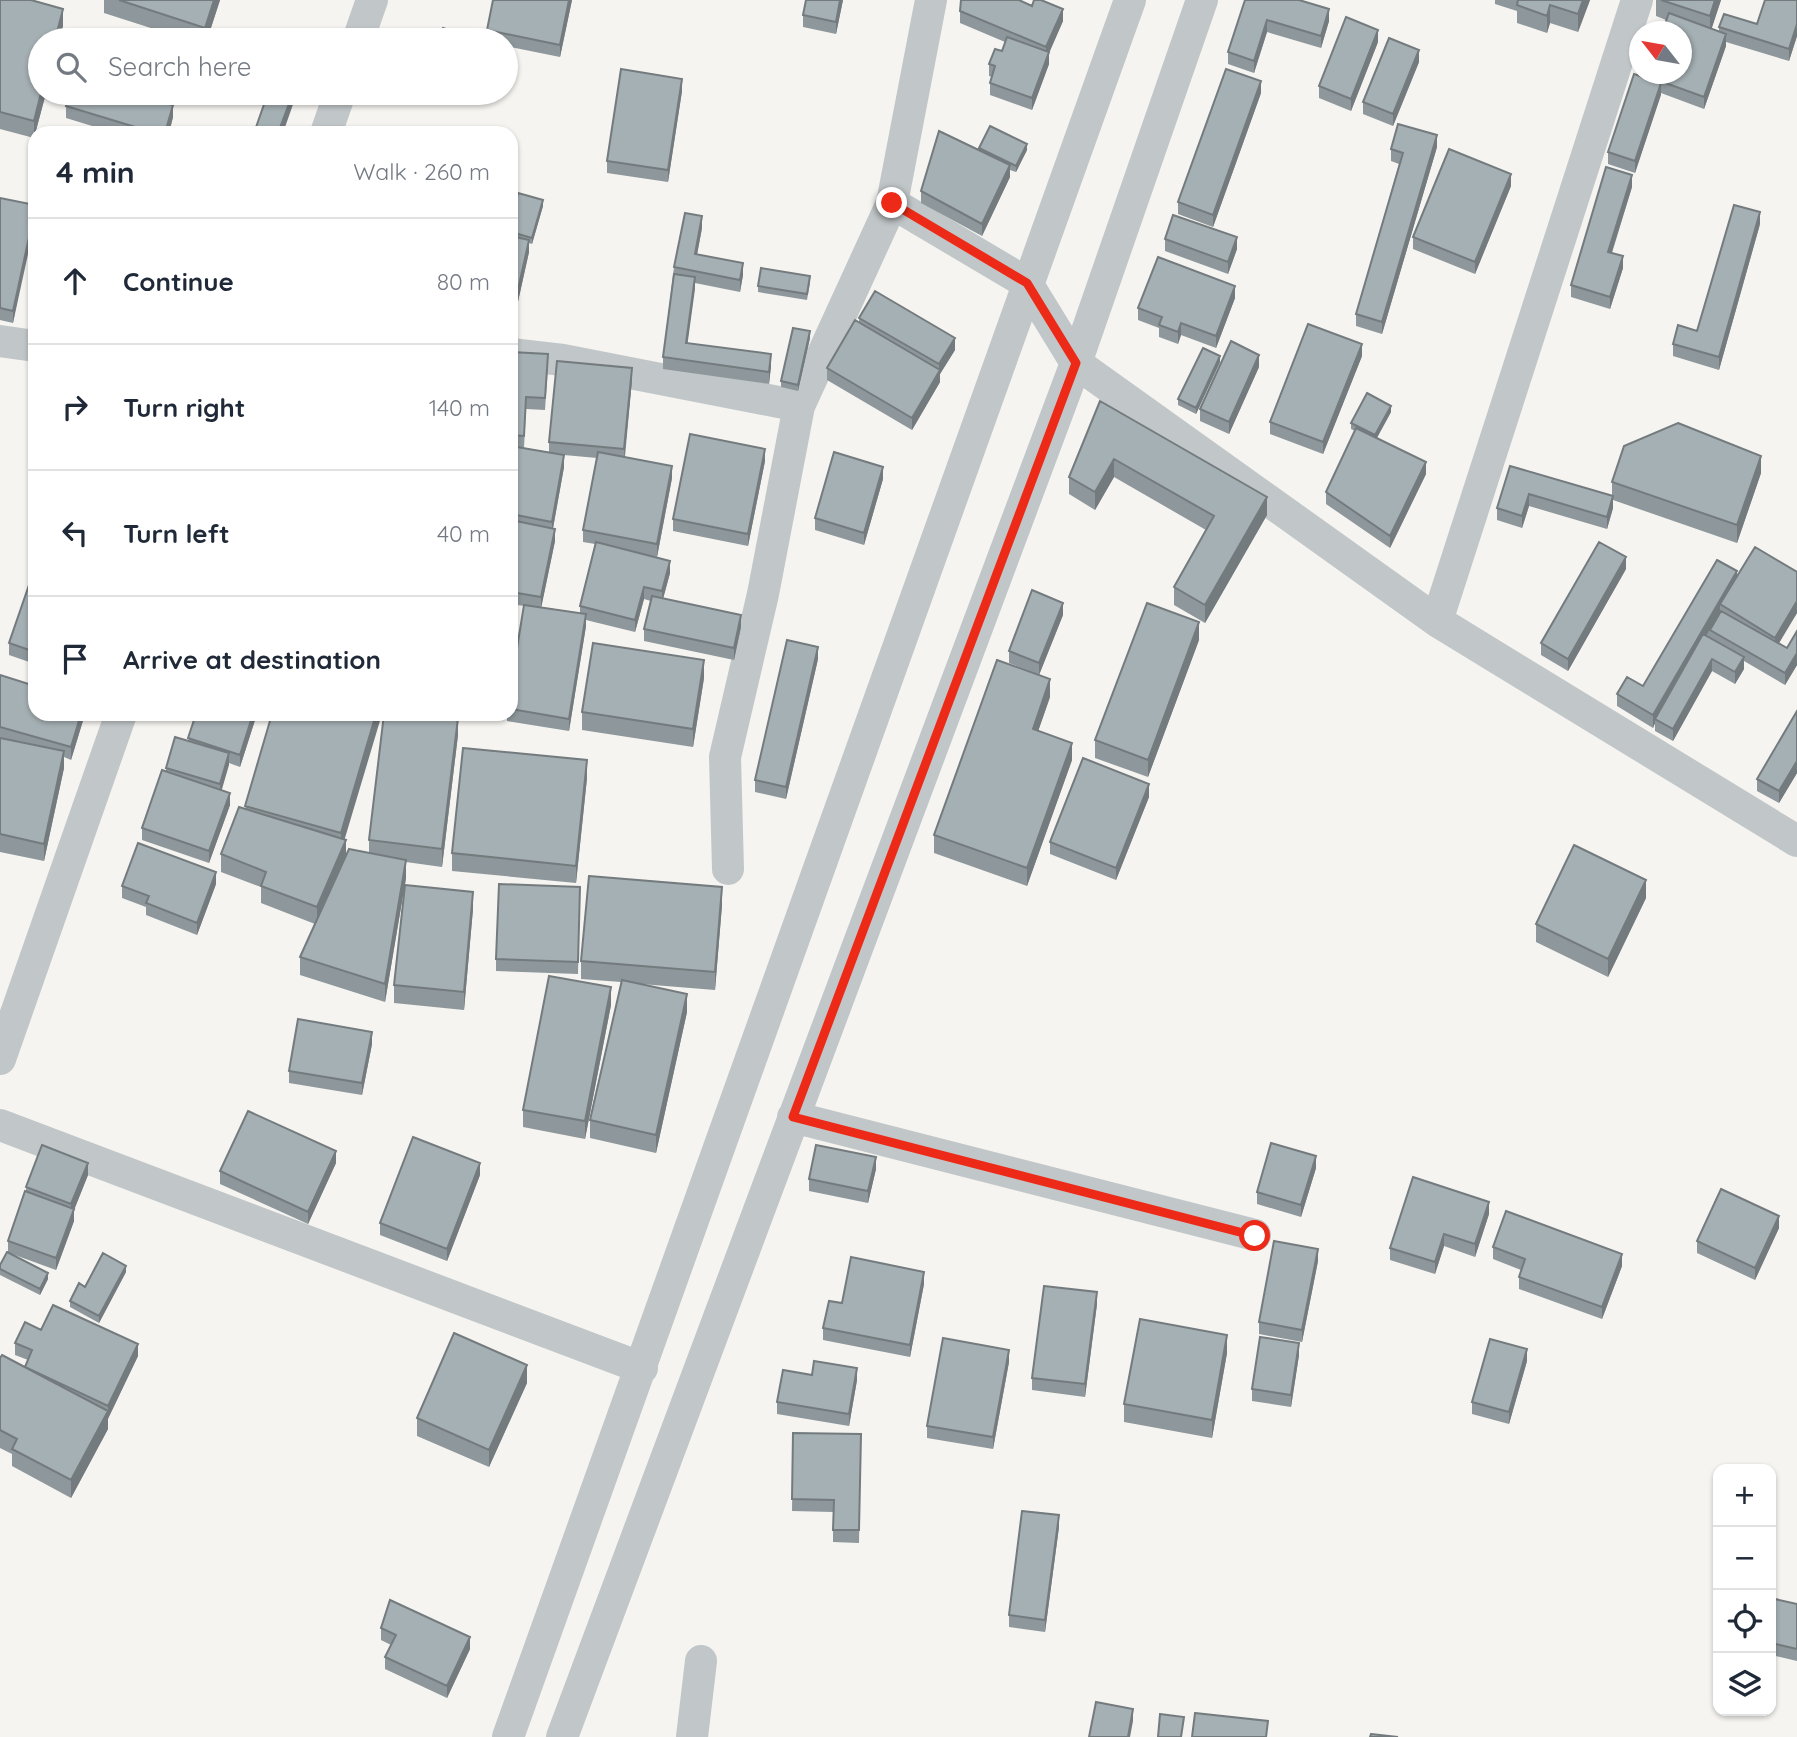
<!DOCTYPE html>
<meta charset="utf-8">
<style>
:root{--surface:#fff;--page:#f6f6f7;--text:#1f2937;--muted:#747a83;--line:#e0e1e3}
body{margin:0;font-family:Quicksand,sans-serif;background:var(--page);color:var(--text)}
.controls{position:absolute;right:21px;bottom:21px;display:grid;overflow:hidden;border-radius:14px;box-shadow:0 2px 5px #0004}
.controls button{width:63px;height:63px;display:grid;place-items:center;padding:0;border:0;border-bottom:2px solid var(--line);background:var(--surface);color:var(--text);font:35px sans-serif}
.compass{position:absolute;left:1629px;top:21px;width:63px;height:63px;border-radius:50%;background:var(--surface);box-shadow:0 2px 5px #0004;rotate:301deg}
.stop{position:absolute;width:21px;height:21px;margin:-16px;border:5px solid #ed2a17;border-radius:50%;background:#fff}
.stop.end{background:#ed2a17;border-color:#fff;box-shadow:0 2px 7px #0008}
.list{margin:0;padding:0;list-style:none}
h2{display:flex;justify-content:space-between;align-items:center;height:91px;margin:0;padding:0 28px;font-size:30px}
h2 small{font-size:23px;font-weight:400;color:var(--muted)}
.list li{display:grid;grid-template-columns:46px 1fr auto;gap:21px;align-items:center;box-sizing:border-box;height:126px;padding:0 28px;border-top:2px solid var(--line)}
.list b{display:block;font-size:26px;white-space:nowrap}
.list em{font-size:23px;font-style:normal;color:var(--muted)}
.icon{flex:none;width:38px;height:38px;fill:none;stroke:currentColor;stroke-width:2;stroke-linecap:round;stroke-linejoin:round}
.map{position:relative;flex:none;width:1797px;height:1737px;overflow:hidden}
.search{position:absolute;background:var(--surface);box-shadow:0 2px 5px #0004;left:28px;top:28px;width:490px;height:77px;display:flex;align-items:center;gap:18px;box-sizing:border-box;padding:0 24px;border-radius:38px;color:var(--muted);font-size:26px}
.panel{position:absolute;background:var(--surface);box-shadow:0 2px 5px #0004;left:28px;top:126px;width:490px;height:595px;border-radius:21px}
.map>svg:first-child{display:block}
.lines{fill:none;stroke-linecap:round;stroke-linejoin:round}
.street{stroke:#c1c6c8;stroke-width:32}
.wall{fill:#8e979b;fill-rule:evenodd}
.shaded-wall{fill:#747b7e}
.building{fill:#a5b0b4;stroke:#747b7e;stroke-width:2}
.route{stroke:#ed2a17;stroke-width:9}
</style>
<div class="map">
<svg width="1797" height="1737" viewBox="0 0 1797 1737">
<rect width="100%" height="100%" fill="#f5f4f0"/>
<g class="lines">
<path class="street" d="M931,0l-39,203 135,80 49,80 361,258 360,220
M358,40l14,-40
M326,133l14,-40
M0,341l35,5
M511,354l52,6 236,46 93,-203
M1437,621l200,-621
M728,869l-3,-112 38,-163 36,-188
M0,1059l121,-345
M793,1117l462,118
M0,1125l642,243
M508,1737c210,-578 412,-1159 622,-1737
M562,1737l514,-1374 126,-363
M692,1737l9,-76"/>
</g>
<path class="wall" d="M0,0l63,26 -23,67h6l-12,45 -34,-9z
M104,0h116l-13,40h-19l-84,-27z
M493,0h79l-12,57 -54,-11v-6h-19v-10z
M806,0h37l-7,34 -33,-7v-12z
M1245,0l84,21 -8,27 -54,-16 -13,41 -26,-9v-12z
M1495,0h95l-12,32 -28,-9 -3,10 -30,-10v-12l-22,-7z
M1656,0h65l-10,29 8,3v-5l38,-3 40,-24v36l-8,25 -63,-19v4l-22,63 -43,-16 -26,80 -27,-9v-12l38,-74v-2l20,-56 -10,-4z
M960,11l103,10 -14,32v11l-17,46 -42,-15v-12l2,-6 -3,-1v-12l13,-13 3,-9 -45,-19z
M1378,42l-27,69 -32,-13v-12z
M1419,62l-26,64 -30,-12v-12z
M682,91l-14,91 -61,-9v-12z
M70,93h97l-3,10 9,14 -4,16h-54l-49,-15v-12z
M423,93h28l-4,12 -24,-7z
M1261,93l-48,134 -35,-13v-12z
M1437,147l-55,187 -26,-8v-12l43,-150 -8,-3v-12z
M979,148l48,2 -11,22 -6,-2v7l-28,59 -61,-33v-12l58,-41z
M1511,186l-36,88 -62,-25v-12z
M1632,187l-20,66 11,15 -13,41 -39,-12v-12z
M0,198l35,7 -22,118 -13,-3z
M543,206l-11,38 -3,-1v9l-18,81v-116z
M1760,224l-41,146 -46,-14v-12l24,-13z
M702,228l-5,26 46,21 -3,17 -45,-9 -8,60 84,23 -2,18 -106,-15v-12l11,-90z
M1165,239l72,10 -9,25 -63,-23z
M810,283l-3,17 -49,-8v-6z
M1235,298l-19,50 -35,-13 -3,9 -19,-7v-9l-21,-8v-12z
M35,299v20h-2v-12z
M859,318l96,32 -15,24v8l-28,48 -85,-50v-12l32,-46z
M810,338l-12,53 -17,-4v-6z
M511,352l37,14 -3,44 -19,-1 -2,39 25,4v-10l83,-62 -7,77 47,21 -15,79 -16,-3 29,19 -7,25 78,29 -7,33 -90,-19v-12l7,-28 -7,-2 -9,33 -49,-12v6l-17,105 -62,-10v-7h4v-29l13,-79 -13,-2zM564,455l33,3 -14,72v12l12,2 -15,62v7l-39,-6 14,-66 -2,-13 11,-61z
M1362,356l-39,98 -53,-20v-12z
M1220,362l-24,52 -18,-9v-6z
M1259,367l-30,67 -29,-13v-12z
M1100,401l167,114 -62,108 -31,-18v-18l32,-57 -92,-53 -19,33 -26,-16v-17z
M1391,412l-14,26 49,36 -36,74 -64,-44v-12l29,-61 -4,-2v-6z
M765,461l-17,85 -75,-15v-12z
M1510,466l102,30v-14l149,-9 -24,70 -124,-43v8l-6,21 -78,-23 -7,22 -25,-8v-12z
M883,479l-19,66 -49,-15v-12z
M1626,569l-58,102 -27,-16v-12z
M1797,572v41l-19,30 9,5 10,-17v34l-12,20 -41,-24v8l-9,15 -23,-13 -39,70 -18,-10v-8l-2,5 -36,-22v-12l26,-8 94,-110z
M35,587v77l-26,-9v-12z
M1063,615l-24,60 -30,-12v-12z
M1199,640l-51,137 -53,-19v-18z
M818,659l-32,140 -31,-7v-12z
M0,675l85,39 -14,46 -7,-3v11l-20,93 -44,-9z
M704,678l-11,69 -111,-17v-18z
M1050,697l-12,34 34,29 -45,126 -93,-33v-18z
M1797,711v62l-18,30 -22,-12v-12z
M196,714h61l-17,53 -11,-4 -8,27 9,15 -21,58 -67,-23v-12l24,-57v-3l22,-27z
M272,714l73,125 1,16 23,-2v-13l89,-105 -16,132 -36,-5v16l-1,7 68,24 -9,101 -70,-7v-18l10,-96 -19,113 -85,-27v-18l15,-33 -54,-21v-16l-40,-15v-18l24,-45z
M467,714h24l-1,4z
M587,778l-11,105 -124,-12v-18z
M1149,797l-33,83 -66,-26v-12z
M216,884l-19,51 -51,-20v-8l-24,-9v-12z
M580,887l-2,87 -82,-3v-12z
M1646,898l-38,79 -72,-35v-18z
M722,905l-7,85 -74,-6 46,28 -31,141 -66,-15v-18l31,-138 -40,-3v-18z
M611,1005l-26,134 -62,-12v-17z
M372,1044l-10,51 -73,-12v-12z
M336,1163l-28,61 -88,-40v-13z
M1316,1168l-15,49 -44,-13v-12z
M876,1169l-8,34 -59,-12v-12z
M88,1175l-14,35v11l-18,49 -44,-16 36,25 -8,16 -40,-20v-10l8,-13v-11l18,-49v-5z
M480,1175l-33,86 -67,-26v-12z
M1489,1214l-14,43 -31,-11 -9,28 -45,-14v-12z
M1779,1228l-24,52 -58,-27v-12z
M1493,1247l129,19 -20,53 -83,-30v-12l2,-7 -28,-11z
M1318,1261l-16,81 -43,-8v-12z
M126,1272l-27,51 -29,-16v-6l15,-14z
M924,1284l-14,73 -87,-17v-12l19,-25z
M1097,1304l-12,93 -53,-7v-12z
M41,1330l97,26 -30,62v11l-37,69 -59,-32v-12l-12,-6v-90l25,9 3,-7 -13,-5v-12z
M1227,1353l-15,85 -88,-16v-18z
M1299,1355l-8,52 -39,-6v-12z
M1527,1361l-18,63 -37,-10v-12z
M1009,1362l-16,87 -66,-11v-12z
M812,1375l45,5 -8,46 -72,-12v-12z
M527,1383l-38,84 -72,-31v-18z
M793,1433l68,1 -2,109 -26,-1v-30l-41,-1z
M1059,1527l-14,105 -36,-5v-12z
M1797,1604v57l-26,-6v-39z
M381,1628l89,21 -23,49 -62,-29v-12l6,-12 -10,-5z"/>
<path class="shaded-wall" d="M214,0h6l-13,40h-2v-12z
M569,0h3l-12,57v-12z
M840,0h3l-7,34v-12z
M1583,0h7l-12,32v-18z
M1715,0h6l-11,34v-18z
M1550,5v18l-3,10v-17z
M63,9v17l-4,14h-4z
M1063,9v12l-14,32v11l-17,46v-12l14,-39v-12z
M1329,9v12l-8,27v-12z
M1267,20v12l-13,41v-12z
M1797,24v12l-8,25v-12z
M1378,30v12l-27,69v-12z
M1726,34v12l-22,63v-12z
M1419,50v12l-26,64v-12z
M682,79v12l-14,91v-12z
M1261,81v12l-48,134v-12z
M1661,83v12l-26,78v-12z
M41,93h5l-12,45v-17z
M163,93h4l-7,21v-12z
M293,93h4l-14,40h-5z
M173,105v12l-4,16h-4z
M1437,135v12l-55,187v-12z
M1027,144v6l-11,22v-6z
M1010,165v12l-28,59v-12z
M1511,174v12l-36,88v-12z
M1632,175v12l-24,77v-12z
M543,200v6l-11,38v-6z
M35,210v12l-22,101v-12z
M1760,212v12l-41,146v-13z
M702,216v12l-7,38v-12z
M1237,237v12l-9,25v-12z
M529,240v12l-18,81v-12z
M1623,256v12l-13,41v-12z
M743,263v12l-3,17v-12z
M695,277v12l-9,66v-12z
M1235,286v12l-19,50v-12z
M1181,323v12l-3,9v-12z
M810,331v7l-12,53v-6z
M955,338v12l-15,24v8l-28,48v-12l27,-46v-8z
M1362,344v12l-39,98v-12z
M771,354v12l-2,18v-12z
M1259,355v12l-30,67v-12z
M1220,356v6l-24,52v-6z
M632,368v12l-8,81v-12z
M1391,406v6l-16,29v-6z
M765,449v12l-17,85v-12z
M564,455v12l-12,67v-12z
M1761,456v17l-24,70v-18z
M1114,459v18l-19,33v-18z
M1426,462v12l-36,74v-12z
M672,466v12l-15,79v-13z
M883,467v12l-19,66v-12z
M1529,494v12l-7,22v-12z
M1613,496v12l-6,21v-12z
M1267,497v18l-62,108v-18z
M555,529v12l-14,68v-12z
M1626,557v12l-58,102v-12z
M670,561v12l-8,30v-12z
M1737,571v12l-17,21v8l-63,108 -2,-1v4l-2,5v-13z
M644,587v12l-9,33v-12z
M1797,601v12l-22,37v-12z
M1063,603v12l-24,60v-12z
M586,614v12l-17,105v-12z
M741,615v12l-7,33v-12z
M1199,622v18l-51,137v-17z
M818,647v12l-32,140v-12z
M1797,653v12l-12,20v-12z
M1744,657v12l-9,15v-12z
M1712,659v12l-39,70v-12z
M704,660v18l-11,69v-18z
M1050,679v18l-17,49v-17z
M81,714h4l-14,46v-13z
M253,714h4l-17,53v-12z
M376,714h6l-40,134 4,-8v18l-29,67v-18l24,-57v-17z
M458,718v17l-16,132v-18z
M1072,743v17l-45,126v-18z
M64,751v17l-20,93v-17z
M229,753v12l-9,31v-12z
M587,760v18l-11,105v-17z
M1797,761v12l-18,30v-12z
M1149,784v13l-33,83v-12z
M230,793v12l-21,58v-12z
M406,860v18l-21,124v-18z
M216,872v12l-19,51v-12z
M1646,880v18l-38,79v-18z
M722,887v18l-7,85v-18z
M473,892v17l-9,101v-18z
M611,987v18l-26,134v-18z
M687,994v18l-31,141v-18z
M372,1032v12l-10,51v-12z
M336,1151v12l-28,61v-12z
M1316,1156v12l-15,49v-12z
M876,1157v12l-8,34v-12z
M88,1163v12l-14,35v11l-18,49v-12l15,-42v-12z
M480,1163v12l-33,86v-12z
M1489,1202v12l-14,43v-13z
M1779,1216v12l-24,52v-12z
M1444,1234v12l-9,28v-12z
M1318,1249v12l-16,81v-12z
M1622,1254v12l-20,53v-12z
M126,1266v6l-27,51v-7z
M924,1272v12l-14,73v-12z
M48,1273v6l-8,16v-6z
M1097,1292v12l-12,93v-13z
M1227,1335v18l-15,85v-18z
M1299,1343v12l-8,52v-12z
M138,1344v12l-30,63v-13z
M1527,1349v12l-18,63v-12z
M1009,1350v12l-16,87v-12z
M527,1365v18l-38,84v-17z
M857,1368v12l-8,46v-12z
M108,1411v18l-37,69v-18z
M1059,1515v12l-14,105v-12z
M470,1637v12l-23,49v-12z
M1133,1709v12l-3,16h-2z"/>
<path class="building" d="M0,0h31l32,9 -8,31h-15l1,53 -7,28 -34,-9z
M119,0h95l-9,28z
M493,0h76l-9,45 -73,-15z
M806,0h34l-4,22 -33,-7z
M961,0h58l13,6 2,-6h7l22,9 -17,38 -86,-36z
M1245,0h54l30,9 -8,27 -54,-16 -13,41 -26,-9z
M1518,0h65l-5,14 -28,-9 -3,11 -30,-11z
M1661,0h54l-5,16z
M1765,0h32v24l-8,25 -70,-22 5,-13 33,10z
M1669,13l57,21 -22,63 -58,-21 1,-2h35v-42h-20z
M1346,17l32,13 -27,69 -32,-13z
M443,28l24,8 -2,4h-26z
M114,35l17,5h-19z
M1007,37l42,15 -17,46 -42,-15 5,-17 -6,-2 6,-15 7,2z
M1389,38l30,12 -26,64 -30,-12z
M621,69l61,10 -14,91 -61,-9z
M1226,69l35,12 -48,134 -35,-13z
M1634,74l27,9 -26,78 -27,-9z
M70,93h93l-3,9 13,3 -8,28h-10l-89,-27z
M268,93h25l-15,40h-24z
M426,93h23l-2,6z
M1398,124l39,11 -55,187 -26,-8 47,-161 -12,-4z
M990,126l37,18 -11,22 -37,-18z
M939,131l71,34 -28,59 -61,-33z
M1449,149l62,25 -36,88 -62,-25z
M1606,167l26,8 -24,77 15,4 -13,41 -39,-12z
M518,193l25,7 -11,38 -21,-6v-15z
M0,198l35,7v5l-22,101 -13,-3z
M1734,205l26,7 -41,145 -46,-13 5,-19 19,6z
M685,213l17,3 -7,38 48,9 -3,17 -66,-13z
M1173,215l64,22 -9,25 -63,-23z
M511,236l18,4 -18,81z
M1158,257l77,29 -19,50 -35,-13 -3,9 -19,-7 3,-8 -24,-9z
M761,268l49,8 -3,18 -49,-8z
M674,274l21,3 -9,66 85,11 -2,18 -106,-15z
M875,291l80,47 -16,26 -80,-46z
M855,320l85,50 -28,48 -85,-50z
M1308,324l54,20 -39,98 -53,-20z
M793,328l17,3 -12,54 -17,-4z
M1231,341l28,14 -30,67 -29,-13z
M1203,348l17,8 -24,52 -18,-9z
M511,352l37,2 -3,44 -19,-1 -2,39 -13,-1z
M557,361l75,7 -8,81 -75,-7z
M1367,393l24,13 -16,29 -24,-12z
M1100,401l167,96 -62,108 -31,-18 40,-71 -100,-57 -19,33 -26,-15z
M1678,423l83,33 -24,69 -125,-43 12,-36z
M1356,428l70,34 -36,74 -64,-44z
M690,434l75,15 -17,85 -75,-15z
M511,446l53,9 -12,67 -41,-8z
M598,452l74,14 -15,78 -74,-14z
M834,452l49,15 -19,66 -49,-15z
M1510,466l103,30 -6,21 -78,-23 -7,22 -25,-8z
M511,520l44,9 -14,68 -30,-5z
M596,542l74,19 -8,30 -18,-4 -9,33 -55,-14z
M1599,542l27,15 -58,102 -27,-16z
M1755,547l42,25v29l-22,37 -55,-34z
M1717,560l20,11 -84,144 -36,-21 10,-17 16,9z
M29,585l6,2v65l-26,-9z
M1032,590l31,13 -24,60 -30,-12z
M652,596l89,19 -7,33 -90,-19z
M1147,603l52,19 -51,138 -53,-20z
M524,605l62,9 -17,105 -58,-10v-24z
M1721,611l66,37 10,-17v22l-12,20 -75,-43z
M1703,634l41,23 -9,15 -23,-13 -39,70 -18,-10z
M787,640l31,7 -32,140 -31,-7z
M593,643l111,17 -11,69 -111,-17z
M997,660l53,19 -17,50 39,14 -45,125 -93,-33z
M0,675l35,11v28h46l-10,33 -71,-20z
M1797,711v50l-18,30 -22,-12z
M196,714h57l-13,41 -52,-17z
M272,714h104l-35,119 -96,-27z
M384,714h42l32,4 -16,131 -73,-9z
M175,737l54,16 -9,31 -54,-16z
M0,738l64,13 -20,93 -44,-10z
M463,748l124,12 -11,106 -124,-13z
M1083,758l66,26 -33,84 -66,-26z
M162,770l68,23 -21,58 -67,-23z
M239,807l107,33 -29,67 -56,-21 5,-14 -45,-18z
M138,843l78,29 -19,51 -51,-20 3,-7 -27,-10z
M1574,845l72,35 -38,79 -72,-35z
M349,849l57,11 -21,124 -85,-27z
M589,876l133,11 -7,85 -134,-11z
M499,884l81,3 -2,75 -82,-3z
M405,885l68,7 -9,100 -70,-7z
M549,976l62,11 -26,134 -62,-11z
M622,980l65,14 -31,141 -66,-15z
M298,1019l74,13 -10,51 -73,-12z
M248,1111l88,40 -28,61 -88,-41z
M413,1137l67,26 -33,86 -67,-26z
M1271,1143l45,13 -15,49 -44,-13z
M42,1145l46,18 -17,41 -45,-17z
M816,1145l60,12 -8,34 -59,-12z
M1413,1177l76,25 -14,42 -31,-10 -9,28 -45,-14z
M1721,1189l58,27 -24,52 -58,-27z
M25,1191l49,18 -18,49 -48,-17z
M1506,1211l116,43 -20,53 -83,-30 6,-18 -32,-12z
M1274,1241l44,8 -16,81 -43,-8z
M7,1252l41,21 -8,16 -40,-20v-4z
M103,1253l23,13 -27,50 -29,-15 9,-18 6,4z
M851,1257l73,15 -14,73 -87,-17 6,-27 13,2z
M1044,1286l53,6 -12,92 -53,-6z
M53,1305l85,39 -30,62 -83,-39 7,-17 -17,-7 10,-21 16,8z
M1140,1319l87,16 -15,85 -88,-16z
M454,1333l73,32 -38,85 -72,-32z
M1260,1337l39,6 -8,52 -39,-6z
M943,1338l66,12 -16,87 -66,-11z
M1490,1339l37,10 -18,63 -37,-10z
M2,1355l106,56 -37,69 -59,-31 5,-10 -17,-9v-72z
M814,1361l43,7 -8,46 -72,-12 6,-32 29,5z
M793,1433l68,1 -2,96h-26l1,-30 -42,-1z
M1022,1511l37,4 -14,105 -36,-5z
M1775,1599l22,5v45l-26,-6v-27z
M390,1600l80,37 -23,49 -62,-29 11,-22 -15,-7z
M1096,1702l37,7 -5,28h-39z
M1195,1713l73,8 -2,16h-74z
M1160,1714l24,3 -3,20h-23z
M1371,1734l27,3h-28z"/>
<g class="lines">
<path class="route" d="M892,203l135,80 49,80 -283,754 462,119"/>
</g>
</svg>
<div class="controls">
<button>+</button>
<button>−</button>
<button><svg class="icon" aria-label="locate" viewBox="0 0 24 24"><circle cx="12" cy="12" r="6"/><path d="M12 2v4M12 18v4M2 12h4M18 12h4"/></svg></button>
<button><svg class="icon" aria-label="layers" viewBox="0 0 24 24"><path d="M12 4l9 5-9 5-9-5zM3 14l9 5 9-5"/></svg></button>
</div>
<svg class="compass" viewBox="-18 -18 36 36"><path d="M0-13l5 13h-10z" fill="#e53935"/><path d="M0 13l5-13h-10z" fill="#747a83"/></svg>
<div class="stop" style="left:1255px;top:1236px"></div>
<div class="stop end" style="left:892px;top:203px"></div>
<div class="search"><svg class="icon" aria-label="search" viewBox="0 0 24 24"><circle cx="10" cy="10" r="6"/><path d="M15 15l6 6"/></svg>Search here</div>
<section class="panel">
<h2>4 min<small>Walk · 260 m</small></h2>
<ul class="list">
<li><svg class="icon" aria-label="ahead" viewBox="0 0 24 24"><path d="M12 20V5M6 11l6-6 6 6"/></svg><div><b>Continue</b></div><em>80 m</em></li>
<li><svg class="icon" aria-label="right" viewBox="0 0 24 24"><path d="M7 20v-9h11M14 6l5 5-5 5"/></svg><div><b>Turn right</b></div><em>140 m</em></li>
<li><svg class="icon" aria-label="left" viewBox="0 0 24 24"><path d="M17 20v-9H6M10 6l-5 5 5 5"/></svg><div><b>Turn left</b></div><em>40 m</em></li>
<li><svg class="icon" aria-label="arrive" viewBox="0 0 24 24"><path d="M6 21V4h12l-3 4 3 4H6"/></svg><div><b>Arrive at destination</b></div></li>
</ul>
</section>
</div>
